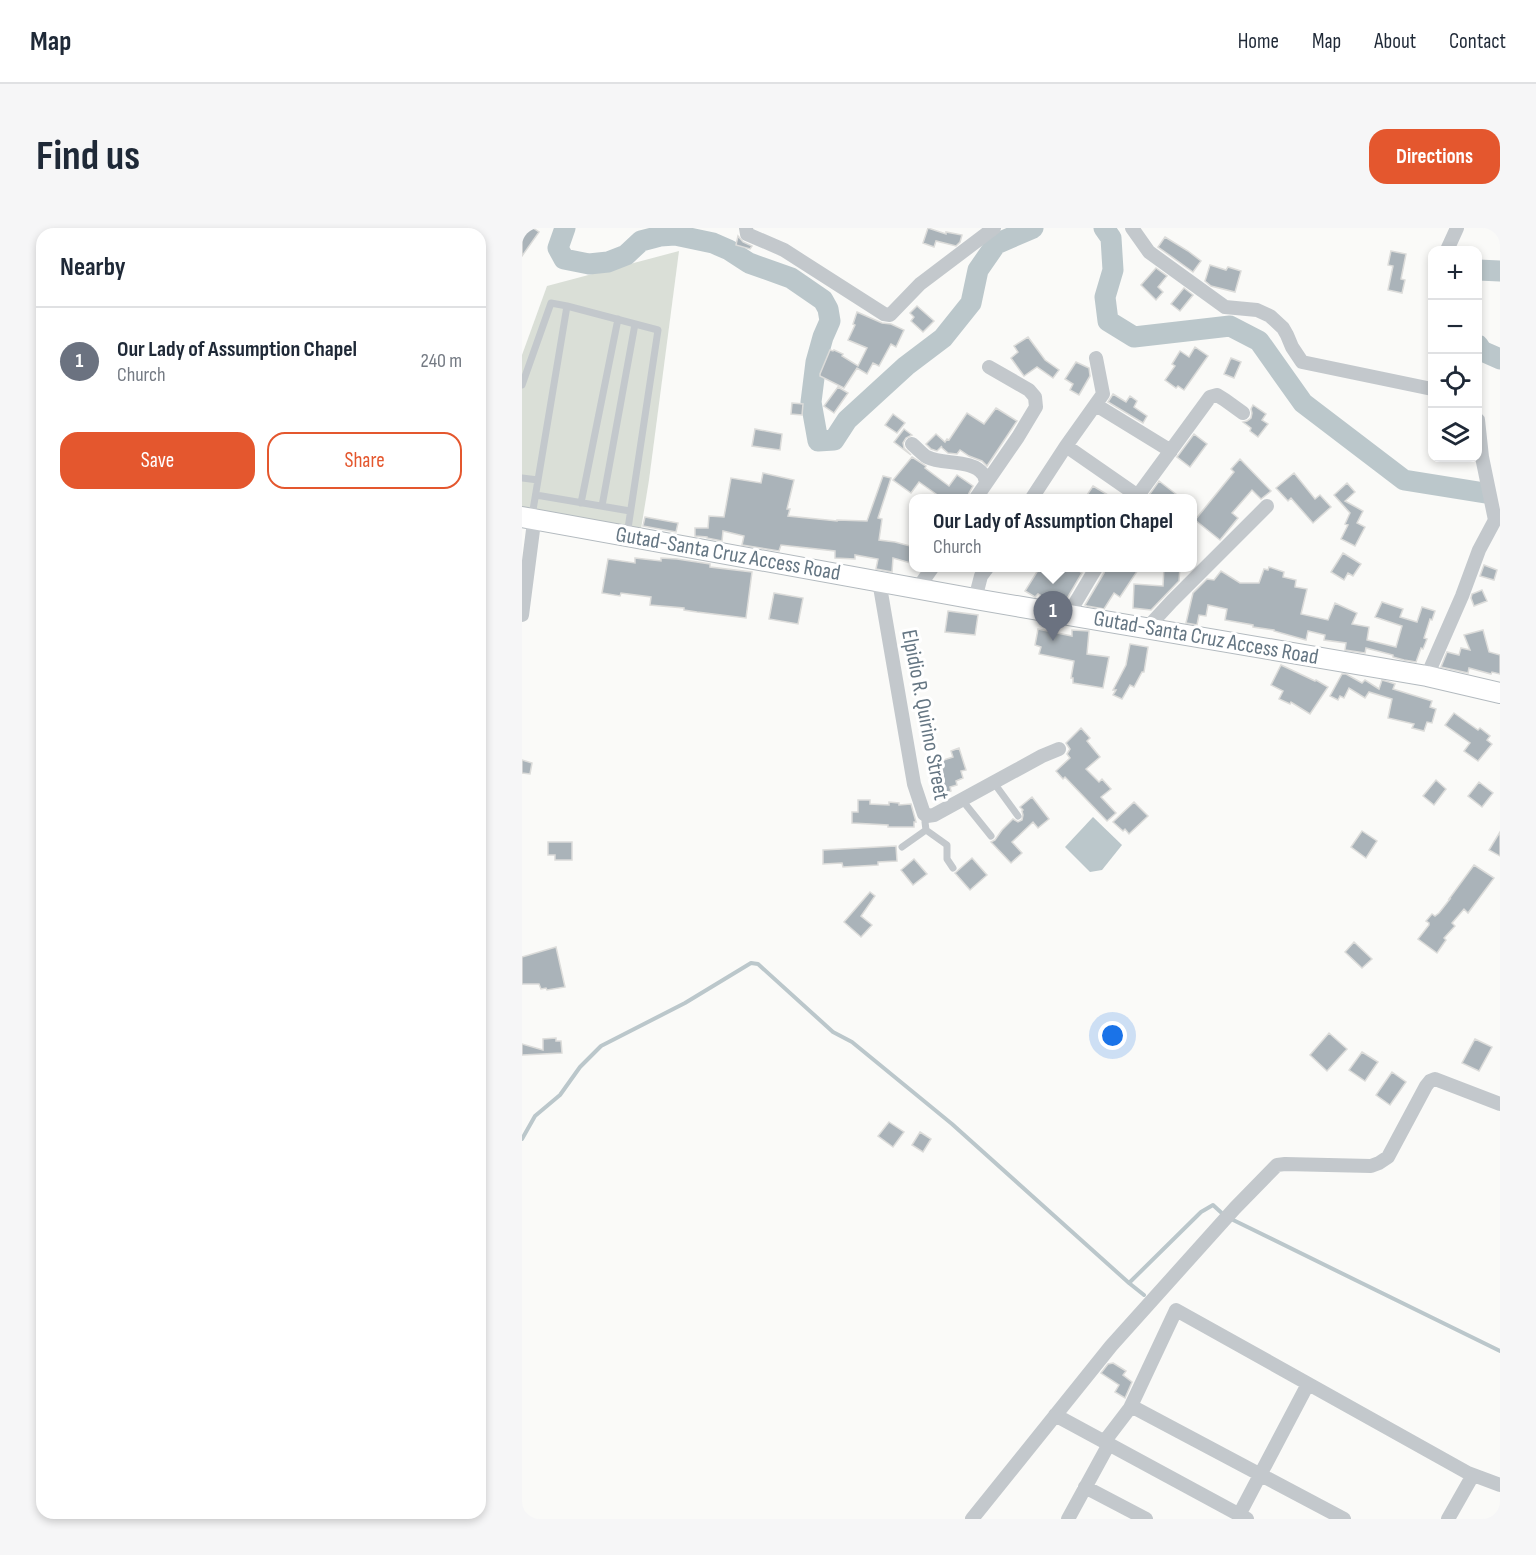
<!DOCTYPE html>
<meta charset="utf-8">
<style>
:root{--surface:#fff;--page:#f6f6f7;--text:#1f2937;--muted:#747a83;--line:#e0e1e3;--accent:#e4572e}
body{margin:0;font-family:"Sofia Sans Condensed",sans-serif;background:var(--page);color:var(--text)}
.controls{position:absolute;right:18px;top:18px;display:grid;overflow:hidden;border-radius:12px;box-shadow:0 3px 9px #0003}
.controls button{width:54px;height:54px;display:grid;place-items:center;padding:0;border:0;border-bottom:2px solid var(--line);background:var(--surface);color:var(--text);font:30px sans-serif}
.you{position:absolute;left:591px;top:808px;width:21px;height:21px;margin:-15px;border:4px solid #fff;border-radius:50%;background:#1a73e8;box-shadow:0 0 0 9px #1a73e833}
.badge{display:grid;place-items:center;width:39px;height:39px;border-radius:50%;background:var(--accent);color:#fff;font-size:20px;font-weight:700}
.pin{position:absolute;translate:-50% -50px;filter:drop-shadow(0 2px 3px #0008)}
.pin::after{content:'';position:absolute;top:32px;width:21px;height:18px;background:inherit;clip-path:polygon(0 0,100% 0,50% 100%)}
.popup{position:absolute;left:387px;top:266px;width:288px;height:78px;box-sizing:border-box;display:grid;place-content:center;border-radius:12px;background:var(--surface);filter:drop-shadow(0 2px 4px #0005);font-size:20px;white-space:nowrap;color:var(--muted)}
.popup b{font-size:22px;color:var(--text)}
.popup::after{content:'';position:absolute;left:50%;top:100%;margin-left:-12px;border:12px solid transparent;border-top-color:var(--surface)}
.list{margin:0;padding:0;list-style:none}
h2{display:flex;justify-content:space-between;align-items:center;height:78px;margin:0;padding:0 24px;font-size:26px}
h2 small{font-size:20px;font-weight:400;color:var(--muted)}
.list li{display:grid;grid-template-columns:39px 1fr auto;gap:18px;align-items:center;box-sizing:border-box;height:108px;padding:0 24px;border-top:2px solid var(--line)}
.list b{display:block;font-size:22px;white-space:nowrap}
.list p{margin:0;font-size:20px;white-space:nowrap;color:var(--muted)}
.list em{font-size:20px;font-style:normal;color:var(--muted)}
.actions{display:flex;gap:12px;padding:18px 24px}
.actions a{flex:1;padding:14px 0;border:2px solid var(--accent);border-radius:18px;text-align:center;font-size:21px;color:var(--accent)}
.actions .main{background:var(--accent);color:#fff}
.icon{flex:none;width:33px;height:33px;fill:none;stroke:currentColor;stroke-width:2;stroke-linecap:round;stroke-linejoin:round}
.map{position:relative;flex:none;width:978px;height:1291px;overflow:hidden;border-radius:18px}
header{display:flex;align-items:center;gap:36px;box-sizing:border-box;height:84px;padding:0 30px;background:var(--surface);border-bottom:2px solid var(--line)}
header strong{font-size:28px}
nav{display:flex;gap:33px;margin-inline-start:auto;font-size:21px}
.intro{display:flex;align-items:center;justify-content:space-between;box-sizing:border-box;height:144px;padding:0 36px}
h1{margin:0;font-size:42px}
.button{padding:15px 27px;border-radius:18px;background:var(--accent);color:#fff;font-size:21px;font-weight:700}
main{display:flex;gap:36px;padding:0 36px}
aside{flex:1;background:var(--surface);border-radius:18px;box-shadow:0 3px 9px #0003}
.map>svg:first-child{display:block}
.green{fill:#dadfd7}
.water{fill:#bbc7cb}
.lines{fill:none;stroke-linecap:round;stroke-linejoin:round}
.stream{stroke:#bbc7cb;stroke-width:4}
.river{stroke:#bbc7cb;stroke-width:21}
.building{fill:#aab3b9;stroke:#dcdcda;stroke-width:1.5}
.secondary-casing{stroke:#b3babf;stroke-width:22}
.service{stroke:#c3c8cc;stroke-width:7}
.minor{stroke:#c3c8cc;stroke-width:14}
.secondary{stroke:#fff;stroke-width:20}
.labels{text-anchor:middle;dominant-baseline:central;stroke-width:6;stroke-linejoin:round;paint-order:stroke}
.street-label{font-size:22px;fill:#657683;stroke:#fff}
</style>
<header>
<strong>Map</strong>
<nav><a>Home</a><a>Map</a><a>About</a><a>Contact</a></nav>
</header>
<div class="intro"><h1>Find us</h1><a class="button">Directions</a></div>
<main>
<aside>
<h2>Nearby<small></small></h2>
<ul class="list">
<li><span class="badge" style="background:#6b7280">1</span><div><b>Our Lady of Assumption Chapel</b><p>Church</p></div><em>240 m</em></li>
</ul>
<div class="actions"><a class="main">Save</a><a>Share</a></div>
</aside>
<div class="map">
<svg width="978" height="1291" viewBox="0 0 978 1291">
<rect width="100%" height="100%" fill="#fafaf8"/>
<path class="green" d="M157,23l-30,229 -8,49 -119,-18v-156l25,-69z"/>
<path class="water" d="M571,589l29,28 -20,25 -12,2 -25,-25z"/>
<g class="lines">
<path class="stream" d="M0,911l13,-23 25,-21 20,-28 21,-21 84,-43 66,-40 7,1 75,68 19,10 100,82 177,159 15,12
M607,1055l72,-71 12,-7 12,11 275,135"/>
<path class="river" d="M43,0l-7,20 6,11 25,5 19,-2 18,-7 15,-14 19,-5 15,-1 38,8 16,7 20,13 42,15 32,22 5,9 2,12 -7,16 -7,25 -5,40 7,39 16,-1 13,-20 59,-54 37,-28 28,-35 7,-33 18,-26 37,-16
M582,0l7,10 2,32 -8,27 3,24 26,16 96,-11 29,15 44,62 101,77 81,13
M956,42l22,1
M956,117l4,6 18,8"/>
</g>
<path class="building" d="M0,0h11l6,4 -17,24z
M406,0l18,6v-2l16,3 -2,7 -4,4 -20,-5 -2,6 -11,-4z
M216,8l5,6 9,4 -2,3 -14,-4z
M643,9l23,14 13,10 -8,11 -35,-25z
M869,23l15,3 -5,25 4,1 -3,13 -14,-3 5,-24 -5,-1z
M688,37l16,5 2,-3 13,4 -6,21 -24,-6 -6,-5z
M634,40l11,8 -9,11 5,5 -7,8 -15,-15z
M662,60l9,7 -13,16 -9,-7z
M395,78l17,15 -11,11 -12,-11 3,-4 -4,-4z
M335,84l25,11 9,1 13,6 -8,17 -5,-3 -12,22 -6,-3 -6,11 -10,-6 -13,20 -24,-12v-2l10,-24 3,1 1,-1 9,4 -1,2 16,10 9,-18 -19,-8 7,-15 -2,-1z
M506,109l17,23 14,10 -6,8 -16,-11 -13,9 -13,-18 7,-6 -4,-6z
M673,119l13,9 -24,34 -6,-4 -2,2 -11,-8 10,-14 -3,-2 8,-13 9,6z
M709,130l10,4 -7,16 -10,-4z
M554,134l13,6 1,8 -11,19 -9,-5 3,-6 -8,-5z
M316,159l10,6 -14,20 -10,-7z
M591,166l13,8 4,-6 7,5 -3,6 13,9 -4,7 -35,-21z
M270,175l11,1 -1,11 -11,-1z
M731,177l13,9 -4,6 6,4 -10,13 -8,-6 1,-3 -8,-6 4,-1 4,-3 1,-5 -1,-4z
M474,180l21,13 -30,45 -5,-5 -13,-5 -9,-6 -3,4 -9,-1 -7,-6 1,-1 -5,5 -6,-2 -5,-5 10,-10 9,8 2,-3 2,1 18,-27 17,11z
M371,186l12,9 -8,10 -12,-8z
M233,201l27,5 -2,16 -28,-4z
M382,201l8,6 -6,3 -3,5 1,5 7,7 -17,-13z
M672,206l13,10 -17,23 -13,-10z
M390,229l14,9 -1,2 24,18 8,-11 16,11 -4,7 -2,5h-35l4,-4 -17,-12 -8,11 -18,-13z
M718,231l31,32 -10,8 -9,-9 -20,23 6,5 -18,22 -25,-20 39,-48 -3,-3z
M241,245l31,7 -7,29h3l-2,7 49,5v-1l30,1 16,-45 8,2 -13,40 4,1 -3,21 16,2 19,5v17l-21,-6 -1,14 -16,-3 2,-10 -23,-4v4l-20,-1v-7l-54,-6 -2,6 -37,-6 2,-9 -21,-5 -1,10 -15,-3v-1l-12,-1v-8h13l1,-12 15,1 7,-39 30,5z
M772,245l21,26 5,-4 11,12 -18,16 -22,-25 -3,3 -12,-13z
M637,253l22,17h-34z
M825,255l8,9 -10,9 18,10 -6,12 8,4 -10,19 -14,-7 7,-14 -3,-1 5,-11 -16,-18z
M571,258l20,12h-28z
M123,289l33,6 -2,9 -33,-6z
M821,325l18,11 -8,12 -5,-3 -4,7 -13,-8z
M113,330l26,3v-3l16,1 33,5v3l42,5 -6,46 -49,-6 -13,-2v-2l-34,-3 1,-8 -30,-4 -1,3 -18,-3 6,-34 27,4z
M962,337l13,5 -3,10 -14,-4z
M518,339h33l9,6 -17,29 -18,-3 -9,-5 -3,3 -10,-6z
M583,339h35l-20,30 -6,-4 -10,16 -17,-3 -2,-1 19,-32z
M642,339h16l-1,14 -28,29 -18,-2 1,-24 29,2z
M747,339l15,5 -1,5 13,3 -1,7 12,2 -6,25 27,6 7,-17 22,10 -5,11 17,3 -2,13 29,7 6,-21 -27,-9 7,-15 21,7 -3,8 17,5 5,-15 13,4 -3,9 -2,-1 -6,19 3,1 -4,10 -2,-1 -5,14 -12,-2 -11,-3v-2l-27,-7 -1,5 -20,-3 1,-7 -22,-3 1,-5 -17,-4 -2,9 -32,-9v-1l-21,-3v-2l-28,-5 2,-11 -19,-4 -2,11 -7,-1 -2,10 -11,-2 7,-30 14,-14 7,1 7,-9 19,12h19l5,-14 4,1z
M960,362l5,11 -13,5 -3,-8 1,-4z
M252,365l29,5 -5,26 -29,-5z
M426,383l30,4 -3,20 -30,-3z
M516,401l34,7v-6l17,1 -2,23 22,3 -6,31 -30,-5v-5h-2l3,-17 -35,-7 2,-7 -6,-2z
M961,402l6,22 11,3v19l-8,-2 -1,2 -22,-6 -1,5 -27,-6 6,-15 12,3 2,-7 9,2 -6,-15z
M608,416l18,3 -4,25h-2l-8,15 -4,-2 -8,14 -9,-4 3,-5h-3l13,-25z
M759,437l34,16 1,-1 12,7 -18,27 -19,-12 -1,2 -11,-5 4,-8 -12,-6z
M820,446h4l16,9 3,-3 14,9 3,-9 7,2 6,2 -2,5 39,12 -2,6 6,2 -4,14 -5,-1 -3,9 -12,-3 2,-4 -26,-6 4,-19 -23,-7 -4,6 -16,-10 -5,10 -4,-2 -2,4 -8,-4z
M932,485l24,17 2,-2 10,8 -3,4 5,4 -14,17 -14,-10 6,-8 -25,-18z
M559,500l9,10 -3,3 13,16 -14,12 13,13 3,-3 9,10 -10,8 15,16 -9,8 -42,-44 -2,2 -7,-8 14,-13 -3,-4 3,-5 -4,-6z
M437,520l7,22 -5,1 2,7 -7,3 1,4 -7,2 1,4 -12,4 -1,-5 -2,1 -8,-26 25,-8 -2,-6z
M0,532l10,3 -2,11 -8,-1z
M914,552l10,9 -12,16 -11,-9z
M957,554l14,11 -11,14 -14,-11z
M510,569l17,22 -11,9 -5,-6 -21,20 10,11 -11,10 -20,-21 4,-2 7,-10 11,-11 5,3 4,-2 1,-5 -1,-4 1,-1 -3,-3z
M336,572h12v4l19,1v-3l10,1v2l12,-1 5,18h-2v5h-26v-2l-36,-2v-11h6z
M612,574l14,14 -19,18 -4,-5 -2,2 -10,-9z
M840,603l15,10 -11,17 -15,-11z
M978,604v24l-11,-6z
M26,614h24v18h-17v-5h-7z
M374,618l1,15 -19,1v3l-35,2 -1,-4 -19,1v-14z
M450,630l15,17 -17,15 -15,-17z
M392,631l13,15 -14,11 -12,-15z
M952,637l20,13 -26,35 -4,-4 -12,14 3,3 -11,12 2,2 -9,13 -19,-14 11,-14v-2l-3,-2 6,-7 3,2 4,-3 11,-14h-1z
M348,664l5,4 -14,20 11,9 -11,12 -17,-15z
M832,714l18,17 -10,9 -17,-16z
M34,719l9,40 -18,3 -1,-2 -5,1 -2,-5h-17v-27z
M807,805l18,16 -20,22 -17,-16z
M34,810v3h5l1,12 -40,2v-11l21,6v-11z
M953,811l17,8 -13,24 -17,-8z
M840,824l16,10 -13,19 -16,-11z
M870,844l14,10 -16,23 -14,-10z
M367,894l15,10 -11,15 -15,-11z
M398,904l11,7 -8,13 -11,-7z
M591,1135l13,8 -3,4 9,7 -7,16 -10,-6 4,-7 -18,-12 7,-9z"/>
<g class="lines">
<defs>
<path id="secondary" d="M0,289l453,82 452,77 73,17"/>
</defs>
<use href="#secondary" class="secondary-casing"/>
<path class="service" d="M0,157l29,-82 16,3
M0,250l16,2
M14,267l94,16
M59,275l37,-184
M80,278l33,-182
M10,288l35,-210 91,24 -31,205
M472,555l24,33
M440,572l29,36
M404,588l-1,6 1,8 21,15v14l6,9
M380,619l24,-17"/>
<path class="minor" d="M224,0l1,6 37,16 100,64 6,1 30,-31 74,-56
M610,0l17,24 76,55 32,3 13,6 13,12 4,7 5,12 10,15 130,27
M925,22l10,-22
M574,177l75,46
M390,216c5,4 10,10 15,13 15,8 45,2 56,17 1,0 3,8 3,9
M544,218l37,-52 -7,-36
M454,270l42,-61 18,-30 -1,-10 -6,-7 -40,-23
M510,270l34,-52 72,50
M614,270l74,-101 7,-2 8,5 18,13
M357,353l35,203 10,30 3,2 7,-1 108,-59 17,-7
M396,360l14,-20
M453,371l6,-23 6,-8
M0,387l11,-85 3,-11
M546,387l28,-47
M625,400l25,-27 95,-95
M905,448l35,-80 17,-46 16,-30 -13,-63 -4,-37
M609,1178l213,113
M533,1187l192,104
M582,1214l26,-34 46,-98 292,163 32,12
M563,1259l61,32
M717,1287l69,-131
M450,1291l139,-173 124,-138 42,-43 8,-1 86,2 8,-3 9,-6 38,-71 4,-5 5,-2 65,25
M546,1291l41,-75
M926,1291l25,-44"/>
<use href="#secondary" class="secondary"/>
</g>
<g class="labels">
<g class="street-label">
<text transform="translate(206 326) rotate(10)">Gutad-Santa Cruz Access Road</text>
<text transform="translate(684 410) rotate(10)">Gutad-Santa Cruz Access Road</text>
<text transform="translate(403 487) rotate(79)">Elpidio R. Quirino Street</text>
</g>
</g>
</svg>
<div class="controls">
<button>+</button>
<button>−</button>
<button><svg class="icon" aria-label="locate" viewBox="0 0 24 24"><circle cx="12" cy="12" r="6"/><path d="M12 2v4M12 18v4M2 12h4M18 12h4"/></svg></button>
<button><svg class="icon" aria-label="layers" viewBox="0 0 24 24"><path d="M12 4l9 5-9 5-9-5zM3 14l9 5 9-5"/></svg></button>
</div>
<div class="you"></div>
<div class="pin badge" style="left:531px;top:413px;background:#6b7280">1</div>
<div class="popup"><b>Our Lady of Assumption Chapel</b>Church</div>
</div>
</main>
